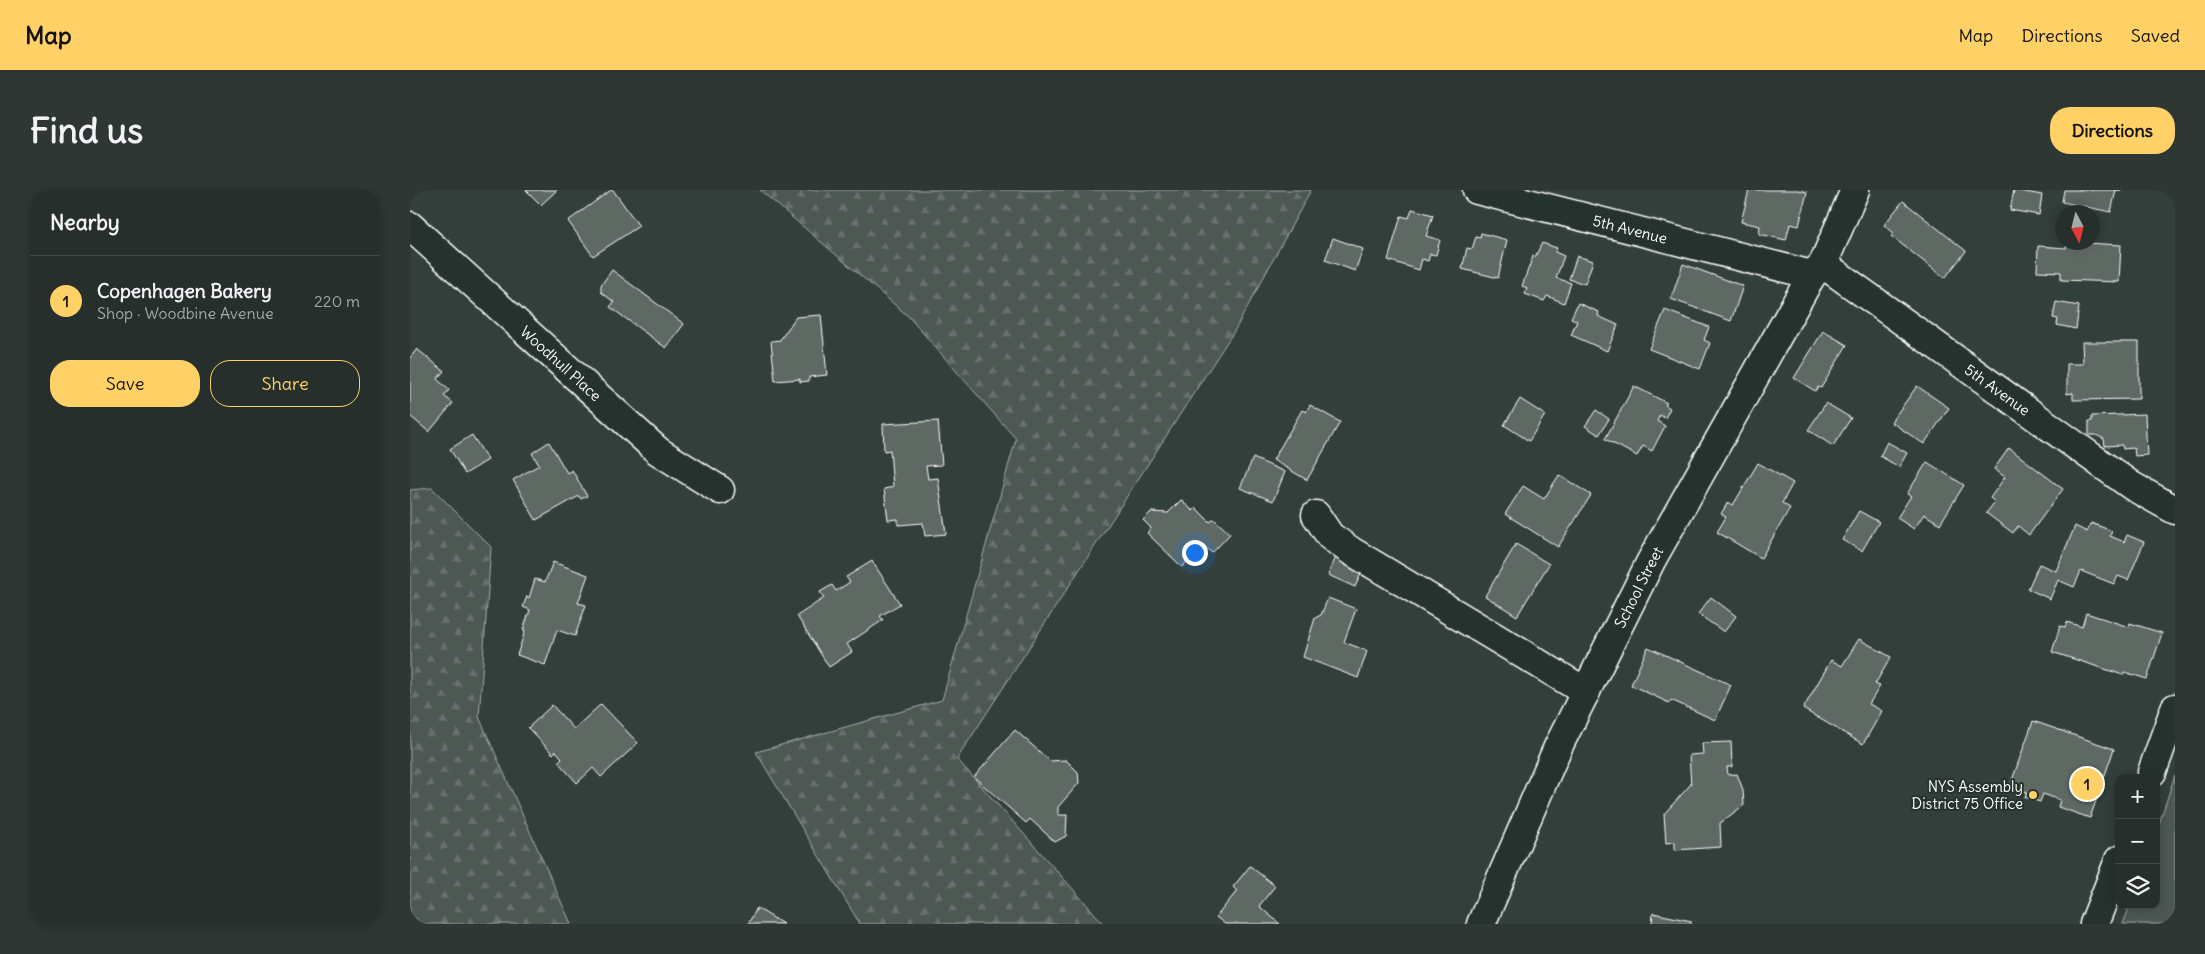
<!DOCTYPE html>
<meta charset="utf-8">
<style>
:root{--surface:#262f2c;--page:#2e3734;--text:#f1f3f6;--muted:#a4a9a9;--line:#424a48;--accent:#ffd166}
body{margin:0;font-family:Delius,sans-serif;background:var(--page);color:var(--text)}
.controls{position:absolute;right:15px;bottom:15px;display:grid;overflow:hidden;border-radius:10px;box-shadow:0 2px 12px #0003}
.controls button{width:45px;height:45px;display:grid;place-items:center;padding:0;border:0;border-bottom:1px solid var(--line);background:var(--surface);color:var(--text);font:25px sans-serif}
.compass{position:absolute;left:1645px;top:15px;width:45px;height:45px;border-radius:50%;background:var(--surface);box-shadow:0 2px 12px #0003;rotate:173deg}
.you{position:absolute;left:784px;top:362px;width:18px;height:18px;margin:-12px;border:4px solid #fff;border-radius:50%;background:#1a73e8;box-shadow:0 0 0 8px #1a73e833}
.badge{display:grid;place-items:center;width:32px;height:32px;border-radius:50%;background:var(--accent);color:#111;font-size:16px;font-weight:700}
.pin{position:absolute;translate:-50% -50%;border:2px solid #fff;box-shadow:0 1px 5px #0006}
.list{margin:0;padding:0;list-style:none}
h2{display:flex;justify-content:space-between;align-items:center;height:65px;margin:0;padding:0 20px;font-size:21px}
h2 small{font-size:16px;font-weight:400;color:var(--muted)}
.list li{display:grid;grid-template-columns:32px 1fr auto;gap:15px;align-items:center;box-sizing:border-box;height:90px;padding:0 20px;border-top:1px solid var(--line)}
.list b{display:block;font-size:19px;white-space:nowrap}
.list p{margin:0;font-size:16px;white-space:nowrap;color:var(--muted)}
.list em{font-size:16px;font-style:normal;color:var(--muted)}
.actions{display:flex;gap:10px;padding:15px 20px}
.actions a{flex:1;padding:11px 0;border:1px solid var(--accent);border-radius:20px;text-align:center;font-size:18px;color:var(--accent)}
.actions .main{background:var(--accent);color:#111}
.icon{flex:none;width:28px;height:28px;fill:none;stroke:currentColor;stroke-width:2;stroke-linecap:round;stroke-linejoin:round}
.map{position:relative;flex:none;width:1765px;height:734px;overflow:hidden;border-radius:20px}
header{display:flex;align-items:center;gap:30px;box-sizing:border-box;height:70px;padding:0 25px;background:var(--accent);color:#111}
header strong{font-size:24px}
nav{display:flex;gap:28px;margin-inline-start:auto;font-size:18px}
.intro{display:flex;align-items:center;justify-content:space-between;box-sizing:border-box;height:120px;padding:0 30px}
h1{margin:0;font-size:35px}
.button{padding:12px 22px;border-radius:20px;background:var(--accent);color:#111;font-size:18px;font-weight:700}
main{display:flex;gap:30px;padding:0 30px}
aside{flex:1;background:var(--surface);border-radius:20px;box-shadow:0 2px 12px #0003}
.map>svg:first-child{display:block}
.green{fill:#4d5853;stroke:#a6aca9}
.forest{fill:url(#forest-firs);stroke:#a6aca9}
.building{fill:#5f6964;stroke:#fff}
.lines{fill:none;stroke-linecap:round;stroke-linejoin:round}
.minor-casing{stroke:#fff;stroke-width:31}
.major-casing{stroke:#fff;stroke-width:31}
.minor{stroke:#26332d;stroke-width:28}
.major{stroke:#26332d;stroke-width:28}
.poi-dot{fill:#ffd166;stroke:#26332d;stroke-width:2}
.labels{text-anchor:middle;dominant-baseline:central;stroke-width:4;stroke-linejoin:round;paint-order:stroke}
.street-label{font-size:15px;fill:#fff;stroke:#26332d}
.poi-label{font-size:15px;fill:#fff;stroke:#26332d;text-anchor:end}
</style>
<header>
<strong>Map</strong>
<nav><a>Map</a><a>Directions</a><a>Saved</a></nav>
</header>
<div class="intro"><h1>Find us</h1><a class="button">Directions</a></div>
<main>
<aside>
<h2>Nearby<small></small></h2>
<ul class="list">
<li><span class="badge">1</span><div><b>Copenhagen Bakery</b><p>Shop · Woodbine Avenue</p></div><em>220 m</em></li>
</ul>
<div class="actions"><a class="main">Save</a><a>Share</a></div>
</aside>
<div class="map">
<svg width="1765" height="734" viewBox="0 0 1765 734">
<defs>
<pattern id="forest-firs" width="22" height="20" patternUnits="userSpaceOnUse" patternTransform="scale(1.25)"><rect width="22" height="20" fill="#4d5853"/><path d="M5 1l3.5 6h-7zM16 11l3.5 6h-7z" fill="#68716d"/></pattern>
</defs>
<rect width="100%" height="100%" fill="#333f3a"/>
<filter id="ink" filterUnits="userSpaceOnUse"><feTurbulence type="fractalNoise" baseFrequency=".02" numOctaves="2"/><feDisplacementMap in="SourceGraphic" scale="10" xChannelSelector="R" yChannelSelector="G"/><feConvolveMatrix kernelMatrix="1 2 1 2 8 2 1 2 1" color-interpolation-filters="sRGB"/></filter>
<g filter="url(#ink)">
<path class="green" d="M1765,585v149h-52l7,-19h26v-72z"/>
<path class="forest" d="M350,0h551l-75,138 -279,431 147,165h-244l-104,-172 186,-52 74,-261 -108,-123z
M22,298l59,59 -12,170 92,207h-161v-434z"/>
<path class="building" d="M116,0h31l-16,15z
M201,0h2l26,36 -46,30 -25,-35z
M1339,0h49l9,2 -8,34 -9,-2 -4,16 -27,-6 1,-8 -19,-4z
M1604,0l28,5 -3,20 -29,-5z
M1654,0h57h-5l-5,22 -49,-10z
M1493,11l63,50 -21,27 -54,-42 3,-3 -10,-8z
M1002,19l21,6 -7,21 14,4 -4,15 -6,-1 -2,7 -6,-2 -3,11 -31,-10 13,-44 8,2z
M1071,43l26,7 -9,38 -36,-9 5,-21 5,1 4,-12 4,1z
M923,48l30,11 -8,22 -30,-11z
M1657,52l54,3 -2,37 -58,-2v-8l-24,-1 1,-25 28,2z
M1132,53l15,5 -2,4 9,4 -8,22 15,5 -7,20 -17,-7 -3,5 -19,-7 2,-6 -5,-2 11,-30 2,1z
M1167,66l16,5 -8,23 -16,-5z
M1273,74l60,22 -12,35 -60,-22z
M202,80l72,54 -18,24 -56,-41 4,-5 -13,-10v-7z
M1646,112l23,4 -3,23 -19,-4 1,-6 -5,-1z
M1168,113l21,9 -1,4 20,9 -11,26 -36,-16 6,-14 -6,-3z
M1255,120l44,17 -5,13 6,3 -10,26 -51,-20z
M411,125l6,60 -18,2v4l-9,1v-3l-25,2 -4,-40 9,-1 16,-23z
M1413,141l24,14 -26,43 -3,-1 -3,4 -21,-13z
M1672,152h57v57l-66,1v-7l-6,1v-30h16z
M7,159l27,22 -7,8 12,11 -5,6 9,7 -24,29 -19,-16v-58z
M1224,196l33,17 -2,2 5,3 -5,10 -5,-3 -3,6 8,5 -13,25 -9,-5 -6,10 -32,-17z
M1507,196l32,22 -25,36 -33,-22z
M1110,209l25,16 -16,26 -25,-16z
M1416,213l25,15 -18,28 -25,-16z
M900,215l30,17 -33,58 -34,-20 29,-50 4,2z
M1186,220l13,9 -10,16 -14,-9z
M1735,224l2,41 -12,1 -1,-8 -11,1 -1,-4 -17,1 -1,-7 -8,-4h-7v-14h3v-5z
M528,231l4,44 -16,1 2,13 10,-1 8,56 -21,2 -2,-13 -25,2v-6l-10,1 -4,-31 9,-2 -3,-37 -6,1 -1,-27z
M62,245l16,25 -23,14 -15,-25z
M139,252l18,31 5,-3 15,26 -6,3 -2,-3 -43,24 -23,-40 26,-15 -7,-12z
M1477,252l20,11 -8,14 -19,-11z
M1599,258l54,41 -34,46 -11,-9 -5,7 -27,-20 9,-11 -5,-4 15,-21 -11,-8z
M843,268l32,14 -12,29 -33,-13z
M1517,272l37,23 -24,39 -16,-10 -10,15 -17,-11 14,-22 -4,-2z
M1348,273l35,20 -11,20 8,5 -29,50 -44,-26 9,-15 -5,-3 7,-12 5,3z
M1149,285l32,20 -33,52 -53,-33 18,-28 21,13z
M771,310l12,11 3,-3 14,14 4,-3 16,15 -18,19 -9,-8 -21,22 -35,-34 4,-5 -8,-8 8,-8 17,1z
M1449,321l20,11 -17,29 -20,-11z
M1681,333l21,8 -2,5 14,6 3,-7 17,7 -16,38 -10,-4 -4,8 -33,-13 -7,16 -16,-7 -8,19 -22,-10 11,-25 17,7 19,-45 12,6z
M1106,354l33,20 -32,52 -32,-20z
M926,367l27,12 -8,18 -27,-12z
M462,371l28,43 -20,12 3,4 -36,24 5,8 -23,15 -32,-51 27,-18 -4,-6 12,-7 4,6 14,-9 -4,-5z
M143,372l35,13 -10,28 8,2 -11,31 -18,-6 -12,35 -28,-10 8,-24 -2,-1 7,-20 -7,-3 4,-11 2,2 6,-19 10,3z
M1301,407l25,19 -12,16 -26,-18z
M918,408l28,11 -12,33 23,9 -9,27 -55,-21 12,-39 6,-3z
M1676,423l43,14 1,-4 32,10 -15,46 -23,-7 -1,3 -71,-23 8,-26 5,1 2,-5 15,5z
M1449,449l32,18 -16,27 5,2 -11,18 13,7 -19,33 -60,-35 28,-49 11,6z
M1238,457l83,38 -16,35 -44,-20 -2,3 -38,-18z
M191,514l37,39 -37,34 -8,-9 -16,15 -19,-21 4,-4 -6,-7 -3,3 -25,-26 24,-23 22,24z
M1623,531l81,28 -24,69 -32,-11 2,-7 -17,-6 -3,8 -15,-5 2,-5 -17,-6z
M605,540l35,31 16,-1 12,12 1,11 -21,24v8h9l-1,21 -11,6 -25,-23 -4,4 -52,-46z
M1321,552l1,25h-5l1,8 9,-1 6,16 1,15 -24,18 1,24 -46,3v-8l-9,1 -2,-29 27,-30 -2,-29 14,-1 -1,-11z
M840,676l25,20 -16,20 21,18h-55l-9,-7 21,-26 -4,-4z
M347,718l26,16h-35z
M1243,723l38,8v3h-39z"/>
<g class="lines">
<defs>
<g id="minor">
<path id="s1" d="M1067,0l335,85"/>
<path id="s2" d="M0,36l248,225 62,39"/>
<path id="s3" d="M1413,74l309,222 43,24"/>
<path d="M906,325l14,21 21,15 235,141"/>
<path id="s4" d="M1071,734l77,-177 93,-186 161,-286 11,-11 32,-74"/>
<path d="M1684,734l25,-64"/>
</g>
<path id="major" d="M1742,582l23,-64"/>
</defs>
<use href="#minor" class="minor-casing"/>
<use href="#major" class="major-casing"/>
<use href="#minor" class="minor"/>
<use href="#major" class="major"/>
</g>
</g>
<circle class="poi-dot" cx="1623" cy="605" r="5"/>
<g class="labels">
<g class="street-label">
<text stroke="none"><textPath href="#s1" startOffset="158">5th Avenue</textPath></text>
<text stroke="none"><textPath href="#s2" startOffset="204">Woodhull Place</textPath></text>
<text stroke="none"><textPath href="#s3" startOffset="215">5th Avenue</textPath></text>
<text stroke="none"><textPath href="#s4" startOffset="372">School Street</textPath></text>
</g>
<g class="poi-label">
<text x="1613" y="596">NYS Assembly<tspan x="1613" dy="17">District 75 Office</tspan></text>
</g>
</g>
</svg>
<div class="controls">
<button>+</button>
<button>−</button>
<button><svg class="icon" aria-label="layers" viewBox="0 0 24 24"><path d="M12 4l9 5-9 5-9-5zM3 14l9 5 9-5"/></svg></button>
</div>
<svg class="compass" viewBox="-18 -18 36 36"><path d="M0-13l5 13h-10z" fill="#e53935"/><path d="M0 13l5-13h-10z" fill="#a4a9a9"/></svg>
<div class="you"></div>
<div class="pin badge" style="left:1677px;top:594px">1</div>
</div>
</main>
